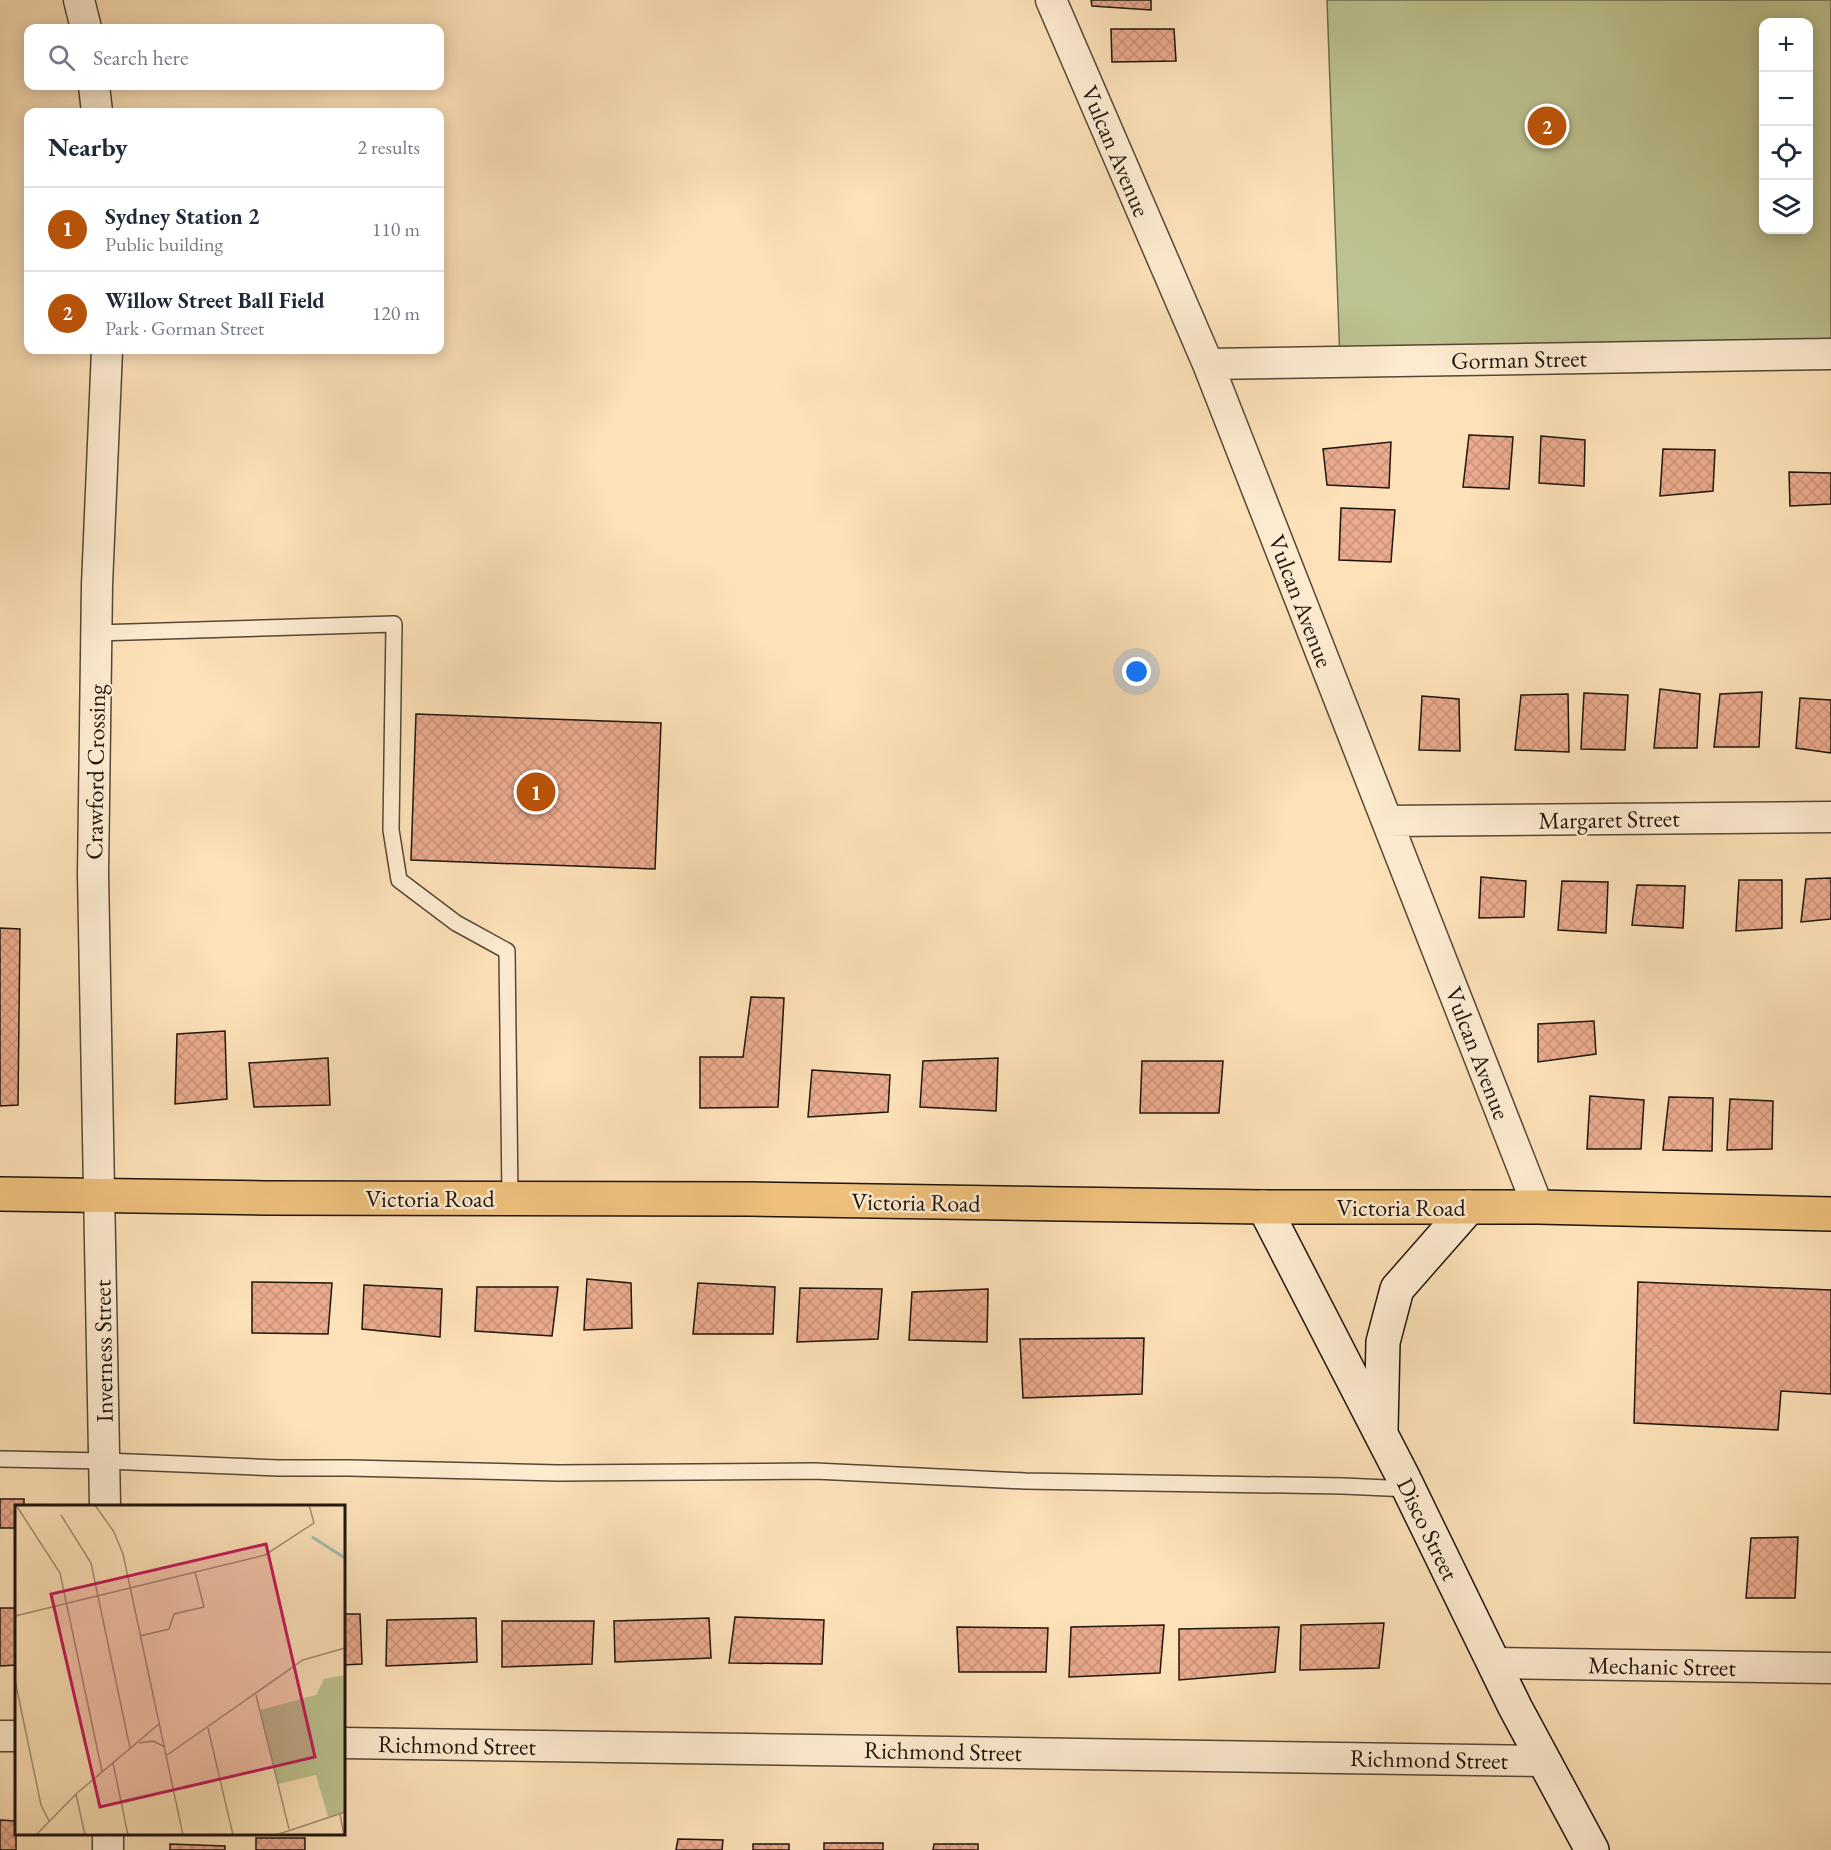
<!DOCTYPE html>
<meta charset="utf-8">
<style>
:root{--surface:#fff;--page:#f2f2f3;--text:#1f2937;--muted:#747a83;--line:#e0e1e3;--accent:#b45309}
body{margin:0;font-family:"EB Garamond",serif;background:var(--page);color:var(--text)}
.controls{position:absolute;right:18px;top:18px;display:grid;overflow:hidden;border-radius:12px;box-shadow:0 3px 15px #0003}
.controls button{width:54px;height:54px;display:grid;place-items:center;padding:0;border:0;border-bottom:2px solid var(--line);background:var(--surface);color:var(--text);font:30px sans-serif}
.you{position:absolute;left:1137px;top:672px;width:21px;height:21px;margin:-15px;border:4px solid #fff;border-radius:50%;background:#1a73e8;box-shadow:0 0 0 9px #1a73e833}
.badge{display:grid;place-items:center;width:39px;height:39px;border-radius:50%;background:var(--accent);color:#fff;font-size:20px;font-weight:700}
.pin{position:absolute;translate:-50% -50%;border:3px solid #fff;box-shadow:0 2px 6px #0006}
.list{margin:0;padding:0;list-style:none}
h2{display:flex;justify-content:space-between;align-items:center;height:78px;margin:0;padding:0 24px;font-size:26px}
h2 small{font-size:20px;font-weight:400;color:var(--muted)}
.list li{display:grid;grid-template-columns:39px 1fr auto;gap:18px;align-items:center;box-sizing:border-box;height:84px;padding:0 24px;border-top:2px solid var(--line)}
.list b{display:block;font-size:22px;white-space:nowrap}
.list p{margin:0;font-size:20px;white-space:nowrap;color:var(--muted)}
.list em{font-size:20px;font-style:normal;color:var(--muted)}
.icon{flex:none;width:33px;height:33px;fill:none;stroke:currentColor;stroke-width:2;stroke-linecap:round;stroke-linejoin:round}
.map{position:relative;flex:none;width:1831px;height:1850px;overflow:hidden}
.search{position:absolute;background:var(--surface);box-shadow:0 3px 15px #0003;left:24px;top:24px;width:420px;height:66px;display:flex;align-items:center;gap:15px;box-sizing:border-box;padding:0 21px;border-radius:12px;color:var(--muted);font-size:22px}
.panel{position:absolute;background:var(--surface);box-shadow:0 3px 15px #0003;left:24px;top:108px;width:420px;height:246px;border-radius:12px}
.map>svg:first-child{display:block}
.green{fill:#bdc390;stroke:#6e6c4e;stroke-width:1.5;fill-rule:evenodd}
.building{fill:url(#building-cross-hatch);stroke:#1e150c;stroke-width:1.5}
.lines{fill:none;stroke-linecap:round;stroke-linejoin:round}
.lane-casing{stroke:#564837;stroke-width:18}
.street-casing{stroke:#564837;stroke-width:33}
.secondary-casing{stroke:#1e150c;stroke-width:36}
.primary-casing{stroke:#1e150c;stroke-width:36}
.lane{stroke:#feecd1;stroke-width:15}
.street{stroke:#feecd1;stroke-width:30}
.secondary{stroke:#feecd1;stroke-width:33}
.primary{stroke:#eec07c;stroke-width:33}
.labels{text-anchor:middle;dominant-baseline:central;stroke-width:5;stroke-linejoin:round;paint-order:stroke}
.street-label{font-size:24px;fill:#1e150c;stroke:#feecd1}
.inset-river{fill:none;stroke:#a0bcb3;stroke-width:3}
.inset-road{fill:none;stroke:#a48f73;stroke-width:1.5}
.view{fill:#c2185b;fill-opacity:0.15;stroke:#c2185b;stroke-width:3}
.inset-edge{fill:none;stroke:#1e150c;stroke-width:3}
</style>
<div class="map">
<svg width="1831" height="1850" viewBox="0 0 1831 1850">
<defs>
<pattern id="building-cross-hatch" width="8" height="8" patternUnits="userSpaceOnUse" patternTransform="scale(1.5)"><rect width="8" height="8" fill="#eaaa8d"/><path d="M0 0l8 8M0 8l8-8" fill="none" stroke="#c89178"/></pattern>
</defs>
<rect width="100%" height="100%" fill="#fde1b8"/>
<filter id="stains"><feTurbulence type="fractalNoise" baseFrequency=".00333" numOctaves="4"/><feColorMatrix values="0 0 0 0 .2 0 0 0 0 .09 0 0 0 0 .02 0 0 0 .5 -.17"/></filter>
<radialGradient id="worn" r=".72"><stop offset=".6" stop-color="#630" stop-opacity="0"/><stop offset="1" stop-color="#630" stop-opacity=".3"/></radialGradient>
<path class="green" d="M1327,0h504v354l-491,8zM1764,22h44v208h-44z"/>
<path class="building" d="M1091,0h60v10l-59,-4z
M1111,29h63l2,32 -64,1z
M1469,435l44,2 -4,52 -46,-2z
M1541,436l44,4 -1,46 -45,-3z
M1391,442l-2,46 -62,-3 -4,-36z
M1663,449l52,1 -2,41 -53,5z
M1789,472l42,1v31l-41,2z
M1341,508l54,2 -4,52 -52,-2z
M1660,689l40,5 -3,54h-43z
M1762,692l-3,55h-45l6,-53z
M1584,693l44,2 -3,55 -44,-1z
M1568,694l1,58 -54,-2 6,-55z
M1422,696l37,3 1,52 -41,-1z
M1800,698l31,2v53l-35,-5z
M416,714l245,9 -6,146 -244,-9z
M1481,877l45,4 -2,36 -45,1z
M1831,878v41l-30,3 5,-43z
M1739,880h43v48l-46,3z
M1562,881l46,1 -2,51 -48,-3z
M1637,885l48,1 -2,42 -51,-3z
M0,928l20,1 -2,176 -18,1z
M751,997l33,1 -6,109 -78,1v-51h43z
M1594,1021l2,33 -58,8v-38z
M225,1031l2,68 -52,5 2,-70z
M328,1058l2,47 -76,2 -5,-44z
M998,1058l-2,53 -76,-4 3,-46z
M1142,1061h81l-4,52h-79z
M812,1070l78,5 -2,37 -80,5z
M1590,1096l54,4 -3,49h-54z
M1669,1097l44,1 -1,53 -49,-1z
M1730,1099l43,2 -1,48 -45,1z
M587,1279l44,4 1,45 -48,2z
M252,1282l80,1 -4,51 -76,-1z
M1638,1282l193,8v104l-50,-3 -3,39 -144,-7z
M698,1283l77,4 -2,47h-80z
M364,1285l78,4 -2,48 -78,-8z
M477,1287h81l-6,49 -77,-5z
M800,1288l82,1 -4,50 -81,3z
M988,1289l-1,53 -78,-2 3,-48z
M1144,1338l-2,56 -119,4 -3,-59z
M0,1499h24v7h-8v22h-16z
M1798,1537l-3,61h-49l5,-60z
M0,1608h16v57l-16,1z
M344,1614h16l2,50 -18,1z
M735,1617l89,3 -2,44 -93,-1z
M476,1618l1,44 -91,4 1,-46z
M709,1618l2,40 -96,4 -1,-41z
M502,1621h92l-2,43 -90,3z
M1384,1623l-5,45 -79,2 1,-45z
M1164,1625l-4,48 -91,4 2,-50z
M957,1627l91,1 -2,44h-87z
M1279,1627l-4,45 -96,8v-51z
M0,1820l16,1v29h-16z
M256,1838h49v12h-49z
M678,1839l45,1 -1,10h-46z
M824,1843h59v7h-59z
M170,1844l55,2v4h-55z
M753,1844h36v6h-36z
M934,1844h44v6h-45z"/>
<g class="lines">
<defs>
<path id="lane" d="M96,633l298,-9 -3,206 8,50 57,43 51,28 3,247
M0,1459l105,2 173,7h71l209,5 257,-2 210,10 318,5 66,3"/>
<path id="street" d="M79,0l7,28
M1051,0l157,364 330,843
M94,86l3,26
M1208,364l623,-10
M1387,821l444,-4
M105,1506l-12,-632 4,-289 10,-235
M1493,1663l338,5
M0,1736h16
M344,1743l1199,18
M108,1834v16"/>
<path id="secondary" d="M1264,1207l138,268 113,232 77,143
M1381,1429l2,-87 14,-53 72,-82"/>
<path id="primary" d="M0,1194l265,4 483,1 516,8h274l293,7"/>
</defs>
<use href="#lane" class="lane-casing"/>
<use href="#street" class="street-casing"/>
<use href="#secondary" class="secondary-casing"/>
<use href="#primary" class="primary-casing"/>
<use href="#lane" class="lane"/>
<use href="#street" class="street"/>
<use href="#secondary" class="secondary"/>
<use href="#primary" class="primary"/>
</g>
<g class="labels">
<g class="street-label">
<text transform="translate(1116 151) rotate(67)">Vulcan Avenue</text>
<text transform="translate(1519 359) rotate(-1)">Gorman Street</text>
<text transform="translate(1301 601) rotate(69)">Vulcan Avenue</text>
<text transform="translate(95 772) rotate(-89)">Crawford Crossing</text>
<text transform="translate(1609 819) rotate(-1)">Margaret Street</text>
<text transform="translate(1478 1053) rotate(69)">Vulcan Avenue</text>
<text x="430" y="1198">Victoria Road</text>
<text transform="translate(916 1202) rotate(1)">Victoria Road</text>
<text x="1401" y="1207">Victoria Road</text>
<text transform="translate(103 1351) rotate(-91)">Inverness Street</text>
<text transform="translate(1428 1529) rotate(64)">Disco Street</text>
<text transform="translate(1662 1666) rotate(1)">Mechanic Street</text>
<text transform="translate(457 1745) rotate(1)">Richmond Street</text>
<text transform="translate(943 1751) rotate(1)">Richmond Street</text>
<text transform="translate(1429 1759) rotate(1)">Richmond Street</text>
</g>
</g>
<g transform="translate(15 1505)">
<rect width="330" height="330" fill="#fde1b8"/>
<path d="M330,170v137l-17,5 -12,-42 -38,9 -18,-74 56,-15 8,-16z" fill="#bdc390"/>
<path class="inset-river" d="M297,32l33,21"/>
<path class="inset-road" d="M1,0l44,68 42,198M80,0l19,27 9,22 60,281M46,10l30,48 39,185M0,111l250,-61 49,-32 -5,-18M125,131l29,-7 5,-15 30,-7 -9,-35M0,175l26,125 8,16M241,190l33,134M193,223l25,107M124,238l14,-2 12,6M152,250l136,-95 42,-12M98,258l15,72M61,289l9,41M325,309l4,21M21,330l40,-41 83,-70M261,330l69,-23"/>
<path class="view" d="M251,39l49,213 -215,50 -49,-213z"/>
<rect width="330" height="330" class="inset-edge"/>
</g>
<rect width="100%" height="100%" filter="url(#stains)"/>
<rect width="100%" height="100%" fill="url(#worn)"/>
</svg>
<div class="controls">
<button>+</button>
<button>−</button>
<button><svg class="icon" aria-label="locate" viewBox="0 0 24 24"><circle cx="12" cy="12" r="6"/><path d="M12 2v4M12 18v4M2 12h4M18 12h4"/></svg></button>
<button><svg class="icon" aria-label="layers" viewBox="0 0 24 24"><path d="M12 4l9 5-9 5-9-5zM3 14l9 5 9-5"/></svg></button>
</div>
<div class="you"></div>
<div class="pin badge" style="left:536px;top:792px">1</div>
<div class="pin badge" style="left:1547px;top:126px">2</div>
<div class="search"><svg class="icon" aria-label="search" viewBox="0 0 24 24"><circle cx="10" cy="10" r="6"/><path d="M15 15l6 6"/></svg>Search here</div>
<section class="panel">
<h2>Nearby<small>2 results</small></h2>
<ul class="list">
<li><span class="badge">1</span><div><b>Sydney Station 2</b><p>Public building</p></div><em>110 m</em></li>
<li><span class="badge">2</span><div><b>Willow Street Ball Field</b><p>Park · Gorman Street</p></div><em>120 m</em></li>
</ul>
</section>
</div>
